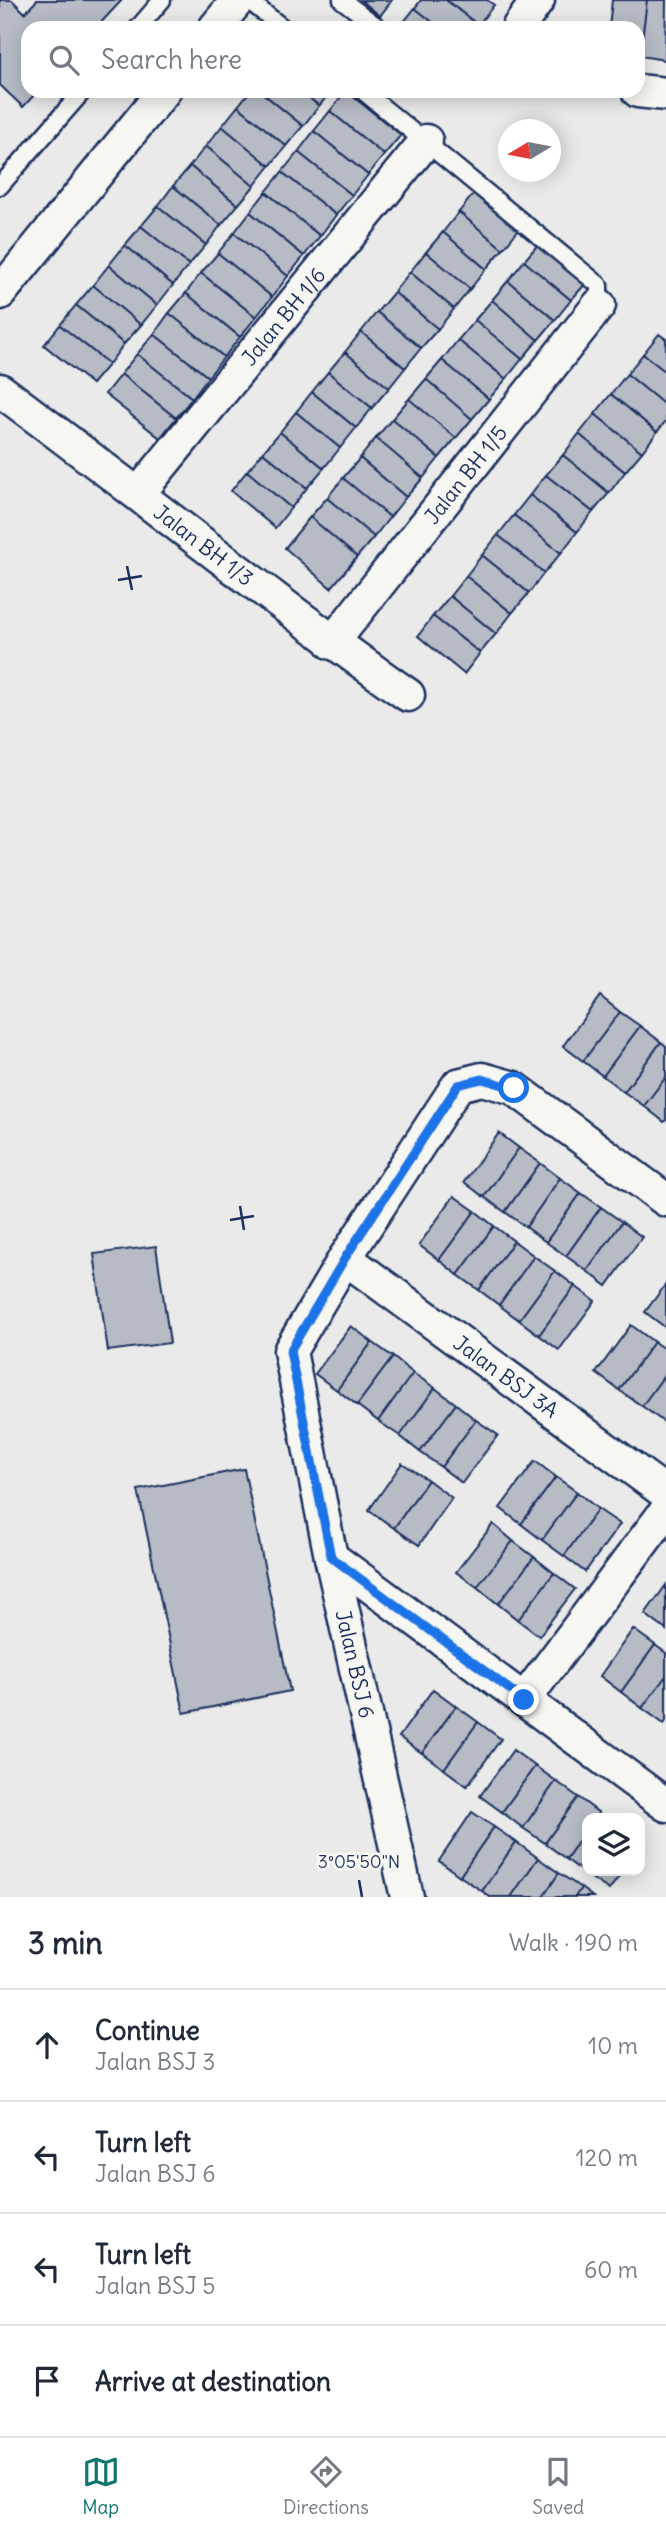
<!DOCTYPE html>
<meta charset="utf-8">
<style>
:root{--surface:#fff;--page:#f6f6f7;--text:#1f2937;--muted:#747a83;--line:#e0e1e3;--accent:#0f766e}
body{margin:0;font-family:Delius,sans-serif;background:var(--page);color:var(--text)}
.controls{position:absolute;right:21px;bottom:21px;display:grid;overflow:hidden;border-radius:14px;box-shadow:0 4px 18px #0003}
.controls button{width:63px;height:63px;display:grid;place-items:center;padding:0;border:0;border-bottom:2px solid var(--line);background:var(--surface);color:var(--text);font:35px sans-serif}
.compass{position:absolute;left:498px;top:119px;width:63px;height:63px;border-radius:50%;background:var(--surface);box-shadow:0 4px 18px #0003;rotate:260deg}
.stop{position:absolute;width:21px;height:21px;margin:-16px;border:5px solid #1a73e8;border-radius:50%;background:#fff}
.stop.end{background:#1a73e8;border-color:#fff;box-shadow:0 2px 7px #0008}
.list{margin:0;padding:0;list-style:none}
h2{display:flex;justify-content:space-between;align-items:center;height:91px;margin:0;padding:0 28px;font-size:30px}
h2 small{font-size:23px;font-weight:400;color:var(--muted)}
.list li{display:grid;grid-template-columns:46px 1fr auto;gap:21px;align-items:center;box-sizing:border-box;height:112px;padding:0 28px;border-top:2px solid var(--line)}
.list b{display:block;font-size:26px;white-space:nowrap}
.list p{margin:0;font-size:23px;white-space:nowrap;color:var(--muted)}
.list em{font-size:23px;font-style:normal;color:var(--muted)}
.icon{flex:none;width:38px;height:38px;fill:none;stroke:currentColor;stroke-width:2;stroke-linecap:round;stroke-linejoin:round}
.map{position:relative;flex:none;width:666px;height:1897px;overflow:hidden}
.search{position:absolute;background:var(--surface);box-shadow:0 4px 18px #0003;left:21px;right:21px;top:21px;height:77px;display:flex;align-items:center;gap:18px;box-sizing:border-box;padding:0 24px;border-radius:21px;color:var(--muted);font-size:26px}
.sheet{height:539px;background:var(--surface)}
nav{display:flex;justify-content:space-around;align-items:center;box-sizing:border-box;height:98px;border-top:2px solid var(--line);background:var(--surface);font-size:19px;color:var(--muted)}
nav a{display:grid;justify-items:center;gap:4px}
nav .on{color:var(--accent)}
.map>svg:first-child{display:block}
.building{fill:#b6bbc6;stroke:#1b2f5e;stroke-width:2}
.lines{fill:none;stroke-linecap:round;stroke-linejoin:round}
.service-casing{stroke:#1b2f5e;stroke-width:21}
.minor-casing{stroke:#1b2f5e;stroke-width:37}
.service{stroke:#f6f6f2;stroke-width:16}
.minor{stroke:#f6f6f2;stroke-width:32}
.route{stroke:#1a73e8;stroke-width:9}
.ticks{fill:none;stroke:#1b2f5e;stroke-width:2.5}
.labels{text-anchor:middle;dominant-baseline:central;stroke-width:6;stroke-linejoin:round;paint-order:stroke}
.street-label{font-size:21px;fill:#1b2f5e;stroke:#f6f6f2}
.ticks-label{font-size:18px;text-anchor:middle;fill:#1b2f5e;stroke:#f6f6f2;stroke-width:6;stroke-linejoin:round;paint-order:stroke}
</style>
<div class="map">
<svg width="666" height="1897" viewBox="0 0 666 1897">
<rect width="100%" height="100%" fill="#e9eae9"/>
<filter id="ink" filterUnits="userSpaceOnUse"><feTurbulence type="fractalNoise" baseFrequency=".0143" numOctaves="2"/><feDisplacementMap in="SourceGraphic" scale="14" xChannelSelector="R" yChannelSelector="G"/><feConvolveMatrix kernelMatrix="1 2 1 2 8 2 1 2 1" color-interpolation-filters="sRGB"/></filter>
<g filter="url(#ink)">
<path class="building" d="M0,0h12l13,13 12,-13h85l-26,28h-68v63h10l-15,16 -23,-22z
M361,0h31l-12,16z
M421,0h25l32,25 -3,3h-35l-25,-20z
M446,0h41l7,5 -16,20z
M612,0h35l-7,56h-2v-28h-29z
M647,0h19l-1,60 -25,-4z
M415,8l25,20h-41z
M250,91h10l43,35 -17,20 -48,-40z
M260,91h41l18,15 -16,20z
M301,91h30l-12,15z
M346,91l55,44 -17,20 -54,-44z
M238,106l48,40 -16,20 -48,-40z
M330,111l54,44 -16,20 -54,-44z
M222,126l48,40 -16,20 -48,-40z
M314,131l54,44 -16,20 -54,-43z
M206,146l48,40 -16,19 -48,-39z
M298,152l54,43 -16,20 -54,-43z
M190,166l48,39 -17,20 -48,-39z
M282,172l54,43 -16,21 -54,-44z
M173,186l48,39 -15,20 -48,-39z
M266,192l54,44 -16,20 -54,-44z
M475,192l44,37 -16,20 -44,-37z
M158,206l48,39 -17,20 -48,-39z
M250,212l54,44 -16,20 -54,-43z
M459,212l44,37 -17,20 -43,-37z
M141,226l48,39 -16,20 -48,-40z
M443,232l43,37 -16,20 -44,-37z
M234,233l54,43 -16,21 -54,-44z
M541,241l47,40 -17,19 -47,-39z
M125,245l48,40 -16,20 -48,-40z
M426,252l44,37 -16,20 -44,-37z
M218,253l54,44 -16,20 -55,-44z
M524,261l47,39 -16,20 -47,-39z
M109,265l48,40 -16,20 -48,-40z
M410,272l44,37 -16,20 -44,-37z
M201,273l55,44 -16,20 -54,-44z
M508,281l47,39 -17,20 -46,-40z
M93,285l48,40 -17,19 -48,-39z
M394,292l44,37 -17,19 -44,-36z
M186,293l54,44 -16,20 -55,-44z
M492,300l46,40 -16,19 -47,-39z
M76,305l48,39 -15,20 -49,-39z
M377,312l44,36 -16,20 -44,-36z
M169,313l55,44 -16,20 -54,-43z
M475,320l47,39 -16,20 -48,-39z
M60,325l49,39 -17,20 -48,-39z
M361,332l44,36 -16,20 -44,-36z
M154,334l54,43 -16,21 -55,-44z
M659,334l7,5v33l-23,-18z
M458,340l48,39 -17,20 -47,-39z
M345,352l44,36 -17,20 -44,-36z
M137,354l55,44 -16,20 -55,-44z
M643,354l23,18v34l-39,-32z
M442,360l47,39 -17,20 -46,-40z
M328,372l44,36 -16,20 -44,-36z
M121,374l55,44 -16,20 -55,-44z
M627,374l39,32v15l-9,11 -46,-38z
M426,379l46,40 -16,19 -47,-39z
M312,392l44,36 -16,20 -44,-36z
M611,394l46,38 -15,20 -47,-38z
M409,399l47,39 -17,20 -47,-39z
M296,412l44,36 -16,20 -44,-36z
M595,414l47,38 -17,20 -46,-38z
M392,419l47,39 -16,20 -47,-40z
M280,432l44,36 -17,20 -44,-36z
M579,434l46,38 -16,21 -46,-38z
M376,438l47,40 -17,19 -46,-39z
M263,452l44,36 -16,20 -44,-37z
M563,455l46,38 -16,19 -47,-37z
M360,458l46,39 -16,20 -47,-39z
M247,471l44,37 -16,20 -44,-37z
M546,475l47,37 -16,20 -47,-37z
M343,478l47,39 -16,20 -47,-39z
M530,495l47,37 -16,21 -47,-38z
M327,498l47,39 -17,20 -47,-40z
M514,515l47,38 -17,20 -46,-38z
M310,517l47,40 -26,31 -46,-40z
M498,535l46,38 -15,20 -47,-38z
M482,555l47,38 -17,20 -46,-37z
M466,576l46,37 -16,21 -46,-38z
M450,596l46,38 -16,19 -47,-37z
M433,616l47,37 -16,21 -46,-38z
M600,996l20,16 -37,49 -20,-15z
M620,1012l20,14 -37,50 -20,-15z
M640,1026l21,16 -37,50 -21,-16z
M661,1042l5,4v31l-22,29 -20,-14z
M666,1077v43l-2,2 -20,-16z
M499,1133l20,15 -35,49 -20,-15z
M519,1148l21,15 -35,49 -21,-15z
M540,1163l20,15 -34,49 -21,-15z
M560,1178l21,15 -35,49 -20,-15z
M581,1193l20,14 -35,49 -20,-14z
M454,1196l21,15 -36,49 -20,-15z
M601,1207l21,15 -35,49 -21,-15z
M475,1211l19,15 -36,49 -19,-15z
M622,1222l20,15 -35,49 -20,-15z
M494,1226l20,15 -35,49 -21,-15z
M514,1241l20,15 -35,49 -20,-15z
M156,1246l14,97 -62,8 -14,-97z
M534,1256l21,15 -36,49 -20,-15z
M555,1271l20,15 -36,49 -20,-15z
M666,1284v44l-21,-16z
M575,1286l20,15 -36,49 -20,-15z
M631,1325l23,17 -35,48 -23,-17z
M351,1326l21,16 -35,48 -22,-16z
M372,1342l21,15 -36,48 -20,-15z
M654,1342l12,8v23l-24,33 -23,-16z
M393,1357l20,16 -35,48 -21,-16z
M413,1373l22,15 -35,48 -22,-15z
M666,1373v49l-1,1 -23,-17z
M435,1388l21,16 -36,48 -20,-16z
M456,1404l20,16 -35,47 -21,-15z
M476,1420l22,15 -36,48 -21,-16z
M535,1461l21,16 -35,47 -21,-16z
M402,1463l26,17 -34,48 -25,-18z
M244,1469l46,222 -106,22 -46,-223z
M556,1477l21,15 -35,48 -21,-16z
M428,1480l24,18 -33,47 -25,-17z
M577,1492l21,17 -34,47 -22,-16z
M598,1509l22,15 -35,48 -21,-16z
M493,1524l20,17 -36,46 -21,-15z
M513,1541l21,16 -36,47 -21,-17z
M534,1557l20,16 -36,47 -20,-16z
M554,1573l21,16 -36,47 -21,-16z
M666,1585v45l-21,-16z
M633,1629l22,16 -34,47 -21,-16z
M655,1645l11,8v23l-24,32 -21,-16z
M666,1676v45l-2,3 -22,-16z
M433,1689l23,17 -34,47 -23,-16z
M456,1706l22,16 -34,47 -22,-16z
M478,1722l23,17 -34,47 -23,-17z
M513,1750l22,16 -33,46 -22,-16z
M535,1766l21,15 -33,47 -21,-16z
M556,1781l22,16 -33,46 -22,-15z
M578,1797l21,16 -4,5h-8v11l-21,30 -21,-16z
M472,1812l22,15 -34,49 -21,-15z
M494,1827l22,15 -34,49 -22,-15z
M587,1829v42h3l-3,4 -21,-16z
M516,1842l22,16 -27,39h-21l-8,-6z
M538,1858l21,15 -16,24h-32z
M590,1871h33l-14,19 -22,-15z
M559,1873l22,15 -6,9h-32z
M581,1888l12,9h-18z"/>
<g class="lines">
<defs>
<path id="service" d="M248,0l35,28
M342,0l37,28
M138,28l24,-28
M363,91l236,194v20
M0,186l83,-95"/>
<g id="minor">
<path d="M215,28l23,-28"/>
<path d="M518,28l20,-28"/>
<path d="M638,91l28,3"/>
<path d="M0,293l164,-202"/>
<path id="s1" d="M0,390c136,101 269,208 408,305"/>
<path id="s2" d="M139,493l287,-352"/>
<path id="s3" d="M332,643l267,-338"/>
<path id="s4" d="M345,1258l321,235"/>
<path d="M331,1557l335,248"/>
<path d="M524,1700l142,-189"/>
<path d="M407,1897l-76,-340 -41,-206 55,-93 113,-173 24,-6 32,9 152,112"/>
</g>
</defs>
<use href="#service" class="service-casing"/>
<use href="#minor" class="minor-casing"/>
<use href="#service" class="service"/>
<use href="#minor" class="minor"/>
</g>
</g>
<g class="lines" filter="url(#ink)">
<path class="route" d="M514,1088l-32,-9 -24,6 -113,173 -55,93 41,206 193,143"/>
</g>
<path class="ticks" d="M127,566l5,24M118,580l24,-4M240,1206l4,24M230,1220l24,-4M359,1880l3,17"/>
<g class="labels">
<g class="street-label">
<text stroke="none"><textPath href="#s2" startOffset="228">Jalan BH 1/6</textPath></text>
<text stroke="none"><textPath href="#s3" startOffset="215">Jalan BH 1/5</textPath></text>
<text stroke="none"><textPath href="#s1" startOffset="256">Jalan BH 1/3</textPath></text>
<text stroke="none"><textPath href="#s4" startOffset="200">Jalan BSJ 3A</textPath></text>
<text transform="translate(355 1664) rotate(77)">Jalan BSJ 6</text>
</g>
</g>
<g class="ticks-label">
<text x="359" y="1868">3°05'50"N</text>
</g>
</svg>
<div class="controls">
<button><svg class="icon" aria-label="layers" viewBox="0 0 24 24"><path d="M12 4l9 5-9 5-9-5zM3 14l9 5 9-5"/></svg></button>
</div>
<svg class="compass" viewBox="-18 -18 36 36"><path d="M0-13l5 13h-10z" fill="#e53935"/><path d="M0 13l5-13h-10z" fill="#747a83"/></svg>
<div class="stop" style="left:514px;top:1088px"></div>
<div class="stop end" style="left:524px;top:1700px"></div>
<div class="search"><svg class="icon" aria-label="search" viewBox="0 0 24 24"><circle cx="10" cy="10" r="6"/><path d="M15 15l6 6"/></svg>Search here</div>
</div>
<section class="sheet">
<h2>3 min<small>Walk · 190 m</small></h2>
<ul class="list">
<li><svg class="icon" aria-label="ahead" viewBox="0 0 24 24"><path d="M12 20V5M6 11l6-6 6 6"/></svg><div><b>Continue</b><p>Jalan BSJ 3</p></div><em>10 m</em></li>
<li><svg class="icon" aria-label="left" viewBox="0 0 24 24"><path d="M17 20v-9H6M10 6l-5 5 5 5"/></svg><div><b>Turn left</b><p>Jalan BSJ 6</p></div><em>120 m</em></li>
<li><svg class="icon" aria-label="left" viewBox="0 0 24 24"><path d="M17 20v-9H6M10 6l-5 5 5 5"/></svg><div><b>Turn left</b><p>Jalan BSJ 5</p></div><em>60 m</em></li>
<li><svg class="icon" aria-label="arrive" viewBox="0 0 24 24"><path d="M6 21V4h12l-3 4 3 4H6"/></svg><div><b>Arrive at destination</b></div></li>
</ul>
</section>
<nav>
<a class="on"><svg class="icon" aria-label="map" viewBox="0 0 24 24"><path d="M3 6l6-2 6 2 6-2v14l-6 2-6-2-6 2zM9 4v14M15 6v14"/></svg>Map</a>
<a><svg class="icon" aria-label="directions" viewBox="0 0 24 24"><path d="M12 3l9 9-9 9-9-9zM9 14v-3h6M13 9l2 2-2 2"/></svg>Directions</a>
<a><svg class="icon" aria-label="saved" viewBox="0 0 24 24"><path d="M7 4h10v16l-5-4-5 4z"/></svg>Saved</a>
</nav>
